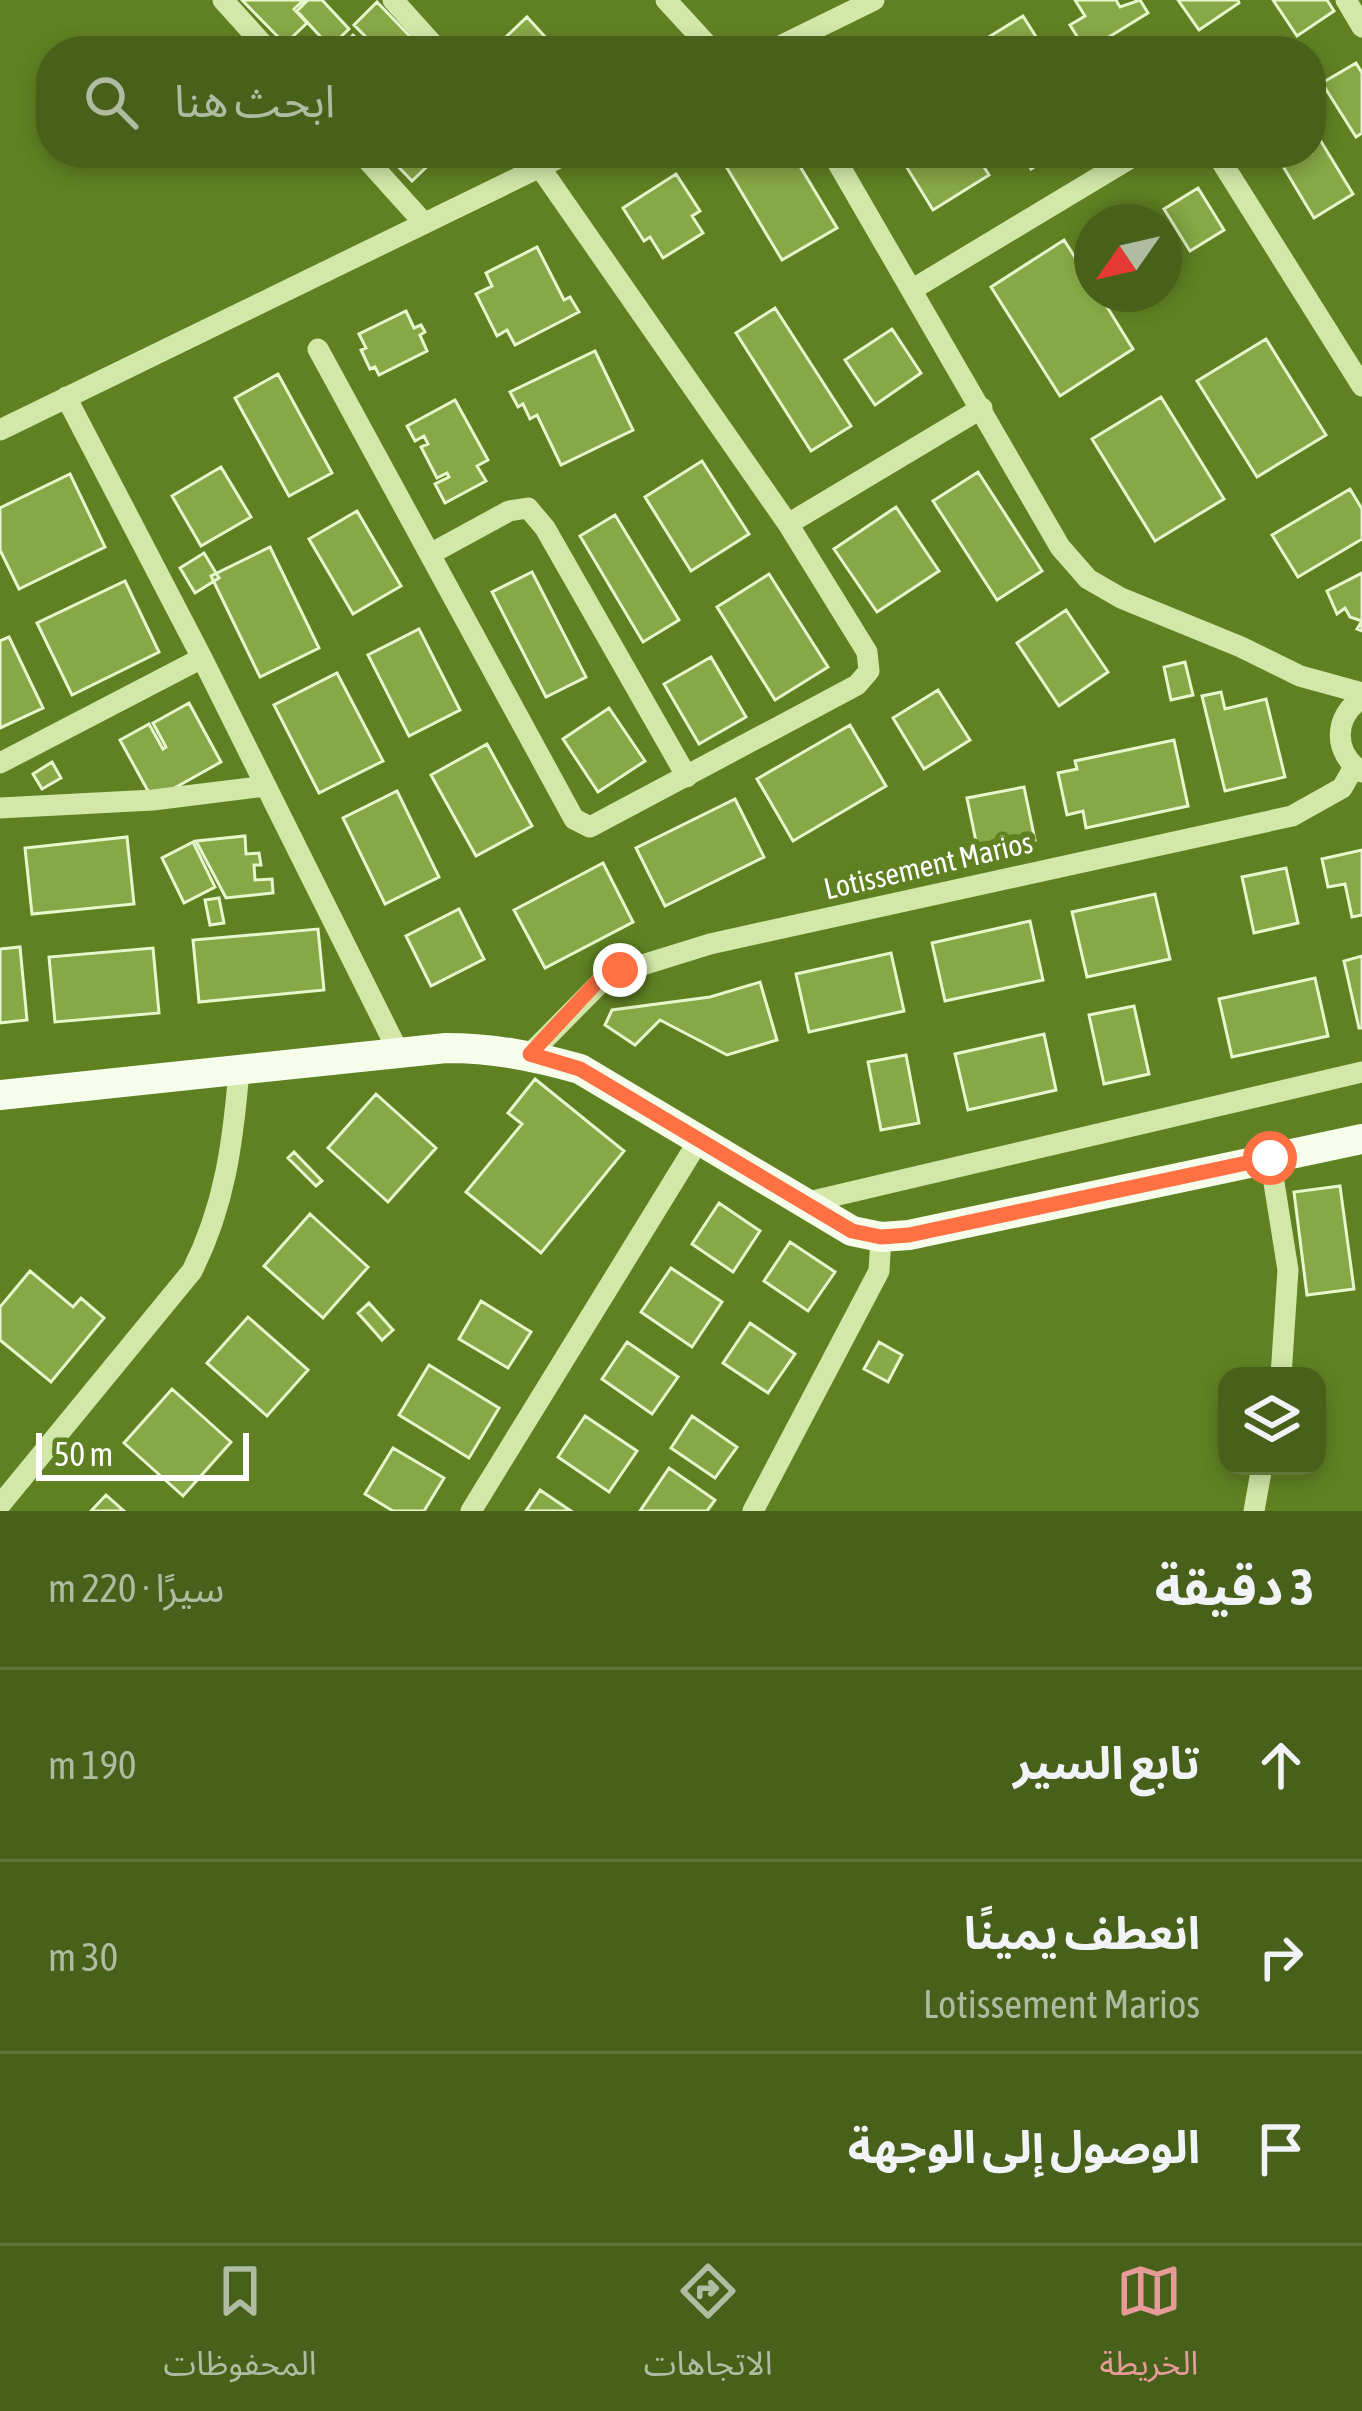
<!DOCTYPE html>
<html lang="ar">
<meta charset="utf-8">
<style>
:root{--surface:#47611a;--page:#516a27;--text:#f1f3f6;--muted:#b0bca2;--line:#5f7539;--accent:#e69b98}
body{margin:0;font-family:"Asap Condensed","Noto Sans Arabic",sans-serif;background:var(--page);color:var(--text);direction:rtl}
.controls{position:absolute;right:36px;bottom:36px;display:grid;overflow:hidden;border-radius:24px;box-shadow:0 6px 18px #0003}
.controls button{width:108px;height:108px;display:grid;place-items:center;padding:0;border:0;border-bottom:3px solid var(--line);background:var(--surface);color:var(--text);font:60px sans-serif}
.compass{position:absolute;left:1074px;top:204px;width:108px;height:108px;border-radius:50%;background:var(--surface);box-shadow:0 6px 18px #0003;rotate:236deg}
.scale{position:absolute;left:36px;bottom:30px;width:213px;box-sizing:border-box;padding-left:12px;border:6px solid #fff;border-top:0;font-size:33px;line-height:42px;white-space:nowrap;color:#fff;-webkit-text-stroke:9px #5f8122;paint-order:stroke}
.stop{position:absolute;width:36px;height:36px;margin:-27px;border:9px solid #ff7043;border-radius:50%;background:#fff}
.stop.end{background:#ff7043;border-color:#fff;box-shadow:0 3px 12px #0008}
.list{margin:0;padding:0;list-style:none}
h2{display:flex;justify-content:space-between;align-items:center;height:156px;margin:0;padding:0 48px;font-size:51px}
h2 small{font-size:39px;font-weight:400;color:var(--muted)}
.list li{display:grid;grid-template-columns:78px 1fr auto;gap:36px;align-items:center;box-sizing:border-box;height:192px;padding:0 48px;border-top:3px solid var(--line)}
.list b{display:block;font-size:45px;white-space:nowrap}
.list p{margin:0;font-size:39px;white-space:nowrap;color:var(--muted)}
.list em{font-size:39px;font-style:normal;color:var(--muted)}
.icon{flex:none;width:66px;height:66px;fill:none;stroke:currentColor;stroke-width:2;stroke-linecap:round;stroke-linejoin:round}
.map{position:relative;flex:none;width:1362px;height:1511px;overflow:hidden;direction:ltr}
.search{position:absolute;background:var(--surface);box-shadow:0 6px 18px #0003;left:36px;right:36px;top:36px;height:132px;display:flex;align-items:center;gap:30px;box-sizing:border-box;padding:0 42px;border-radius:48px;color:var(--muted);font-size:45px}
.sheet{height:732px;background:var(--surface)}
nav{display:flex;justify-content:space-around;align-items:center;box-sizing:border-box;height:168px;border-top:3px solid var(--line);background:var(--surface);font-size:33px;color:var(--muted)}
nav a{display:grid;justify-items:center;gap:6px}
nav .on{color:var(--accent)}
.map>svg:first-child{display:block}
.building{fill:#86a846;stroke:#e7f6cc;stroke-width:3}
.lines{fill:none;stroke-linecap:round;stroke-linejoin:round}
.minor{stroke:#d2e7a8;stroke-width:21}
.major{stroke:#f6fdea;stroke-width:30}
.route{stroke:#ff7043;stroke-width:15}
.labels{text-anchor:middle;dominant-baseline:central;stroke-width:12;stroke-linejoin:round;paint-order:stroke}
.street-label{font-size:30px;fill:#fff;stroke:#5f8122}
</style>
<div class="map">
<svg width="1362" height="1511" viewBox="0 0 1362 1511">
<rect width="100%" height="100%" fill="#5f8122"/>
<path class="building" d="M242,0h62l-10,9 13,14 -22,21z
M308,0h14l27,29 -19,18 -33,-36z
M1075,0h41l4,7 20,-7 8,13 -62,38 -16,-26 15,-9z
M1178,0h60l1,3 -40,27z
M1273,0h54l7,11 -37,25z
M377,2l47,49h-44l-26,-26z
M1023,16l22,35h-79z
M527,17l31,34h-67z
M353,35l15,16h-32z
M1356,63l6,10v60l-6,4 -34,-54z
M1311,125l42,69 -39,24 -39,-65h36z
M385,153h56l-29,28z
M718,153h74l45,75 -55,32z
M898,153h77l14,22 -56,35z
M1021,153h35l-25,16z
M676,174l24,37 -8,5 11,17 -40,25 -13,-21 -6,4 -21,-33z
M1198,188l26,42 -34,21 -26,-42z
M1064,240l28,44v10h7l34,55 -73,47 -69,-109z
M537,247l27,53 6,-3 9,15 -64,33 -8,-15 -10,6 -21,-42 16,-8 -6,-13z
M775,308l76,118 -40,25 -75,-118z
M406,311l8,17 7,-3 4,7 -5,3 7,16 -48,24 -4,-8 -5,2 -9,-19 5,-2 -7,-14z
M892,329l29,44 -46,32 -30,-45z
M1266,339l60,96 -69,42 -60,-96z
M595,351l38,79 -72,35 -24,-50 -7,4 -7,-15 -5,3 -8,-15z
M278,374l54,99 -43,23 -54,-98z
M1161,397l63,102 -69,42 -63,-102z
M455,400l33,60 -11,6 9,15 -41,22 -10,-19 14,-7 -2,-4 -10,5 -16,-31 7,-3 -4,-8 -9,5 -8,-15z
M702,461l47,73 -58,37 -46,-74z
M221,467l30,50 -50,29 -29,-50z
M978,472l64,99 -45,29 -64,-99z
M70,474l35,73 -86,42 -19,-39v-42z
M1350,489l12,20v30l-64,38 -26,-42z
M896,507l43,64 -62,41 -43,-63z
M357,511l44,75 -48,28 -44,-75z
M615,515l64,105 -36,22 -63,-106z
M270,547l49,101 -59,29 -49,-101z
M204,553l15,25 -24,15 -15,-25z
M532,572l54,105 -40,20 -54,-105z
M1362,573v58l-5,-2 5,-8 -12,-4 -5,-9 -8,6 -10,-23z
M769,574l59,93 -53,33 -58,-93z
M125,581l34,71 -87,43 -35,-72z
M1066,610l42,62 -49,34 -42,-63z
M419,629l41,81 -51,26 -41,-81z
M9,637l34,71 -43,20v-87z
M711,657l35,60 -47,27 -35,-60z
M1185,662l8,33 -22,5 -7,-33z
M337,673l46,88 -64,32 -45,-88z
M938,690l32,50 -46,29 -31,-51z
M1221,692l4,17 41,-10 19,78 -60,14 -23,-95z
M189,703l32,59 -68,38 -33,-60 29,-16 14,25 3,-2 -13,-24z
M609,708l36,53 -47,31 -35,-53z
M850,725l36,61 -93,55 -36,-62z
M1174,740l14,66 -102,22 -3,-17 -16,4 -9,-42 19,-4 -2,-8z
M487,744l45,82 -56,30 -45,-81z
M52,762l9,16 -19,11 -9,-15z
M1024,787l11,53 -57,11 -11,-53z
M397,791l42,86 -54,27 -42,-86z
M735,799l29,58 -99,49 -29,-58z
M245,836l1,18 13,-1 2,12h-7l1,15 17,-1 1,14 -47,5 -30,-57z
M127,837l7,67 -102,10 -7,-66z
M193,842l22,45 -31,16 -22,-45z
M1362,850v65l-10,2 -7,-33 -17,3 -6,-28z
M603,863l30,59 -88,46 -31,-58z
M1286,868l12,55 -44,10 -12,-56z
M1155,894l15,65 -83,18 -15,-65z
M219,898l5,25 -14,2 -5,-25z
M459,909l25,50 -53,27 -25,-50z
M1030,921l13,59 -98,21 -13,-58z
M318,929l6,61 -125,12 -6,-62z
M20,947l7,73 -27,3v-74z
M153,948l6,65 -104,9 -6,-65z
M891,953l13,58 -95,21 -13,-58z
M1362,956v72h-3l-15,-67z
M1315,978l13,58 -96,21 -13,-58z
M760,982l17,58 -50,15 -67,-35 -25,25 -30,-20 7,-15 98,-13z
M1134,1006l15,68 -45,10 -15,-69z
M1044,1034l12,56 -88,20 -13,-56z
M906,1055l13,68 -38,7 -13,-68z
M535,1079l89,72 -83,102 -75,-61 56,-68 -14,-11z
M376,1094l60,54 -48,54 -60,-54z
M294,1152l28,29 -6,5 -28,-28z
M1340,1186l14,103 -47,6 -13,-103z
M719,1203l41,28 -27,41 -41,-28z
M310,1214l58,53 -45,51 -59,-52z
M790,1242l45,30 -27,39 -44,-30z
M671,1268l51,34 -30,45 -51,-35z
M30,1271l43,36 8,-9 23,20 -53,64 -51,-42v-33z
M481,1301l50,31 -23,36 -49,-29z
M369,1303l24,27 -11,10 -24,-27z
M248,1317l60,53 -41,46 -60,-53z
M750,1323l45,31 -27,39 -45,-30z
M627,1342l51,35 -26,37 -50,-35z
M879,1342l23,13 -14,27 -24,-13z
M429,1365l70,43 -30,50 -70,-43z
M172,1389l59,53 -48,54 -59,-53z
M585,1416l52,35 -28,41 -51,-35z
M692,1416l45,31 -22,31 -44,-30z
M393,1448l51,30 -20,33h-31l-28,-17z
M669,1468l46,32 -8,11h-67z
M540,1490l31,21h-45z
M106,1495l18,16h-33z"/>
<g class="lines">
<path class="minor" d="M223,0l46,51
M393,0l46,51
M666,0l47,51
M1346,0l16,27
M770,51l104,-51
M361,153l63,70
M832,153l228,394 28,32 33,19 120,49 59,29 62,17
M1216,153l146,233
M913,289l226,-136
M318,349l256,470 16,8 267,-142 12,-14 -2,-19 -79,-128 -258,-371
M66,397l136,261 197,395
M0,430l569,-277
M788,524l194,-116
M432,553l77,-42 19,-3 17,20 142,249
M1362,698c-29,19 -29,55 0,74
M0,763l202,-105
M0,808l153,-8 113,-14
M530,1054l77,-78 103,-32 582,-128 50,-28 12,-21
M1270,1158l18,112 -7,106
M804,1203l558,-131
M0,1505l192,-234c33,-65 41,-129 47,-201
M471,1511l228,-371
M753,1511l126,-240 2,-34
M1254,1511l8,-45"/>
<path class="major" d="M0,1095l446,-47c47,0 88,8 134,21l272,162 29,6 28,-2 453,-96"/>
</g>
<g class="lines">
<path class="route" d="M620,970l-24,13 -66,71 50,15 272,162 29,6 28,-2 361,-77"/>
</g>
<g class="labels">
<g class="street-label">
<text transform="translate(928 865) rotate(-13)">Lotissement Marios</text>
</g>
</g>
</svg>
<div class="controls">
<button><svg class="icon" aria-label="layers" viewBox="0 0 24 24"><path d="M12 4l9 5-9 5-9-5zM3 14l9 5 9-5"/></svg></button>
</div>
<svg class="compass" viewBox="-18 -18 36 36"><path d="M0-13l5 13h-10z" fill="#e53935"/><path d="M0 13l5-13h-10z" fill="#b0bca2"/></svg>
<div class="scale">50 m</div>
<div class="stop" style="left:1270px;top:1158px"></div>
<div class="stop end" style="left:620px;top:970px"></div>
<div class="search"><svg class="icon" aria-label="search" viewBox="0 0 24 24"><circle cx="10" cy="10" r="6"/><path d="M15 15l6 6"/></svg>ابحث هنا</div>
</div>
<section class="sheet">
<h2>3 دقيقة<small>سيرًا · 220 m</small></h2>
<ul class="list">
<li><svg class="icon" aria-label="ahead" viewBox="0 0 24 24"><path d="M12 20V5M6 11l6-6 6 6"/></svg><div><b>تابع السير</b></div><em>190 m</em></li>
<li><svg class="icon" aria-label="right" viewBox="0 0 24 24"><path d="M7 20v-9h11M14 6l5 5-5 5"/></svg><div><b>انعطف يمينًا</b><p>Lotissement Marios</p></div><em>30 m</em></li>
<li><svg class="icon" aria-label="arrive" viewBox="0 0 24 24"><path d="M6 21V4h12l-3 4 3 4H6"/></svg><div><b>الوصول إلى الوجهة</b></div></li>
</ul>
</section>
<nav>
<a class="on"><svg class="icon" aria-label="map" viewBox="0 0 24 24"><path d="M3 6l6-2 6 2 6-2v14l-6 2-6-2-6 2zM9 4v14M15 6v14"/></svg>الخريطة</a>
<a><svg class="icon" aria-label="directions" viewBox="0 0 24 24"><path d="M12 3l9 9-9 9-9-9zM9 14v-3h6M13 9l2 2-2 2"/></svg>الاتجاهات</a>
<a><svg class="icon" aria-label="saved" viewBox="0 0 24 24"><path d="M7 4h10v16l-5-4-5 4z"/></svg>المحفوظات</a>
</nav>
